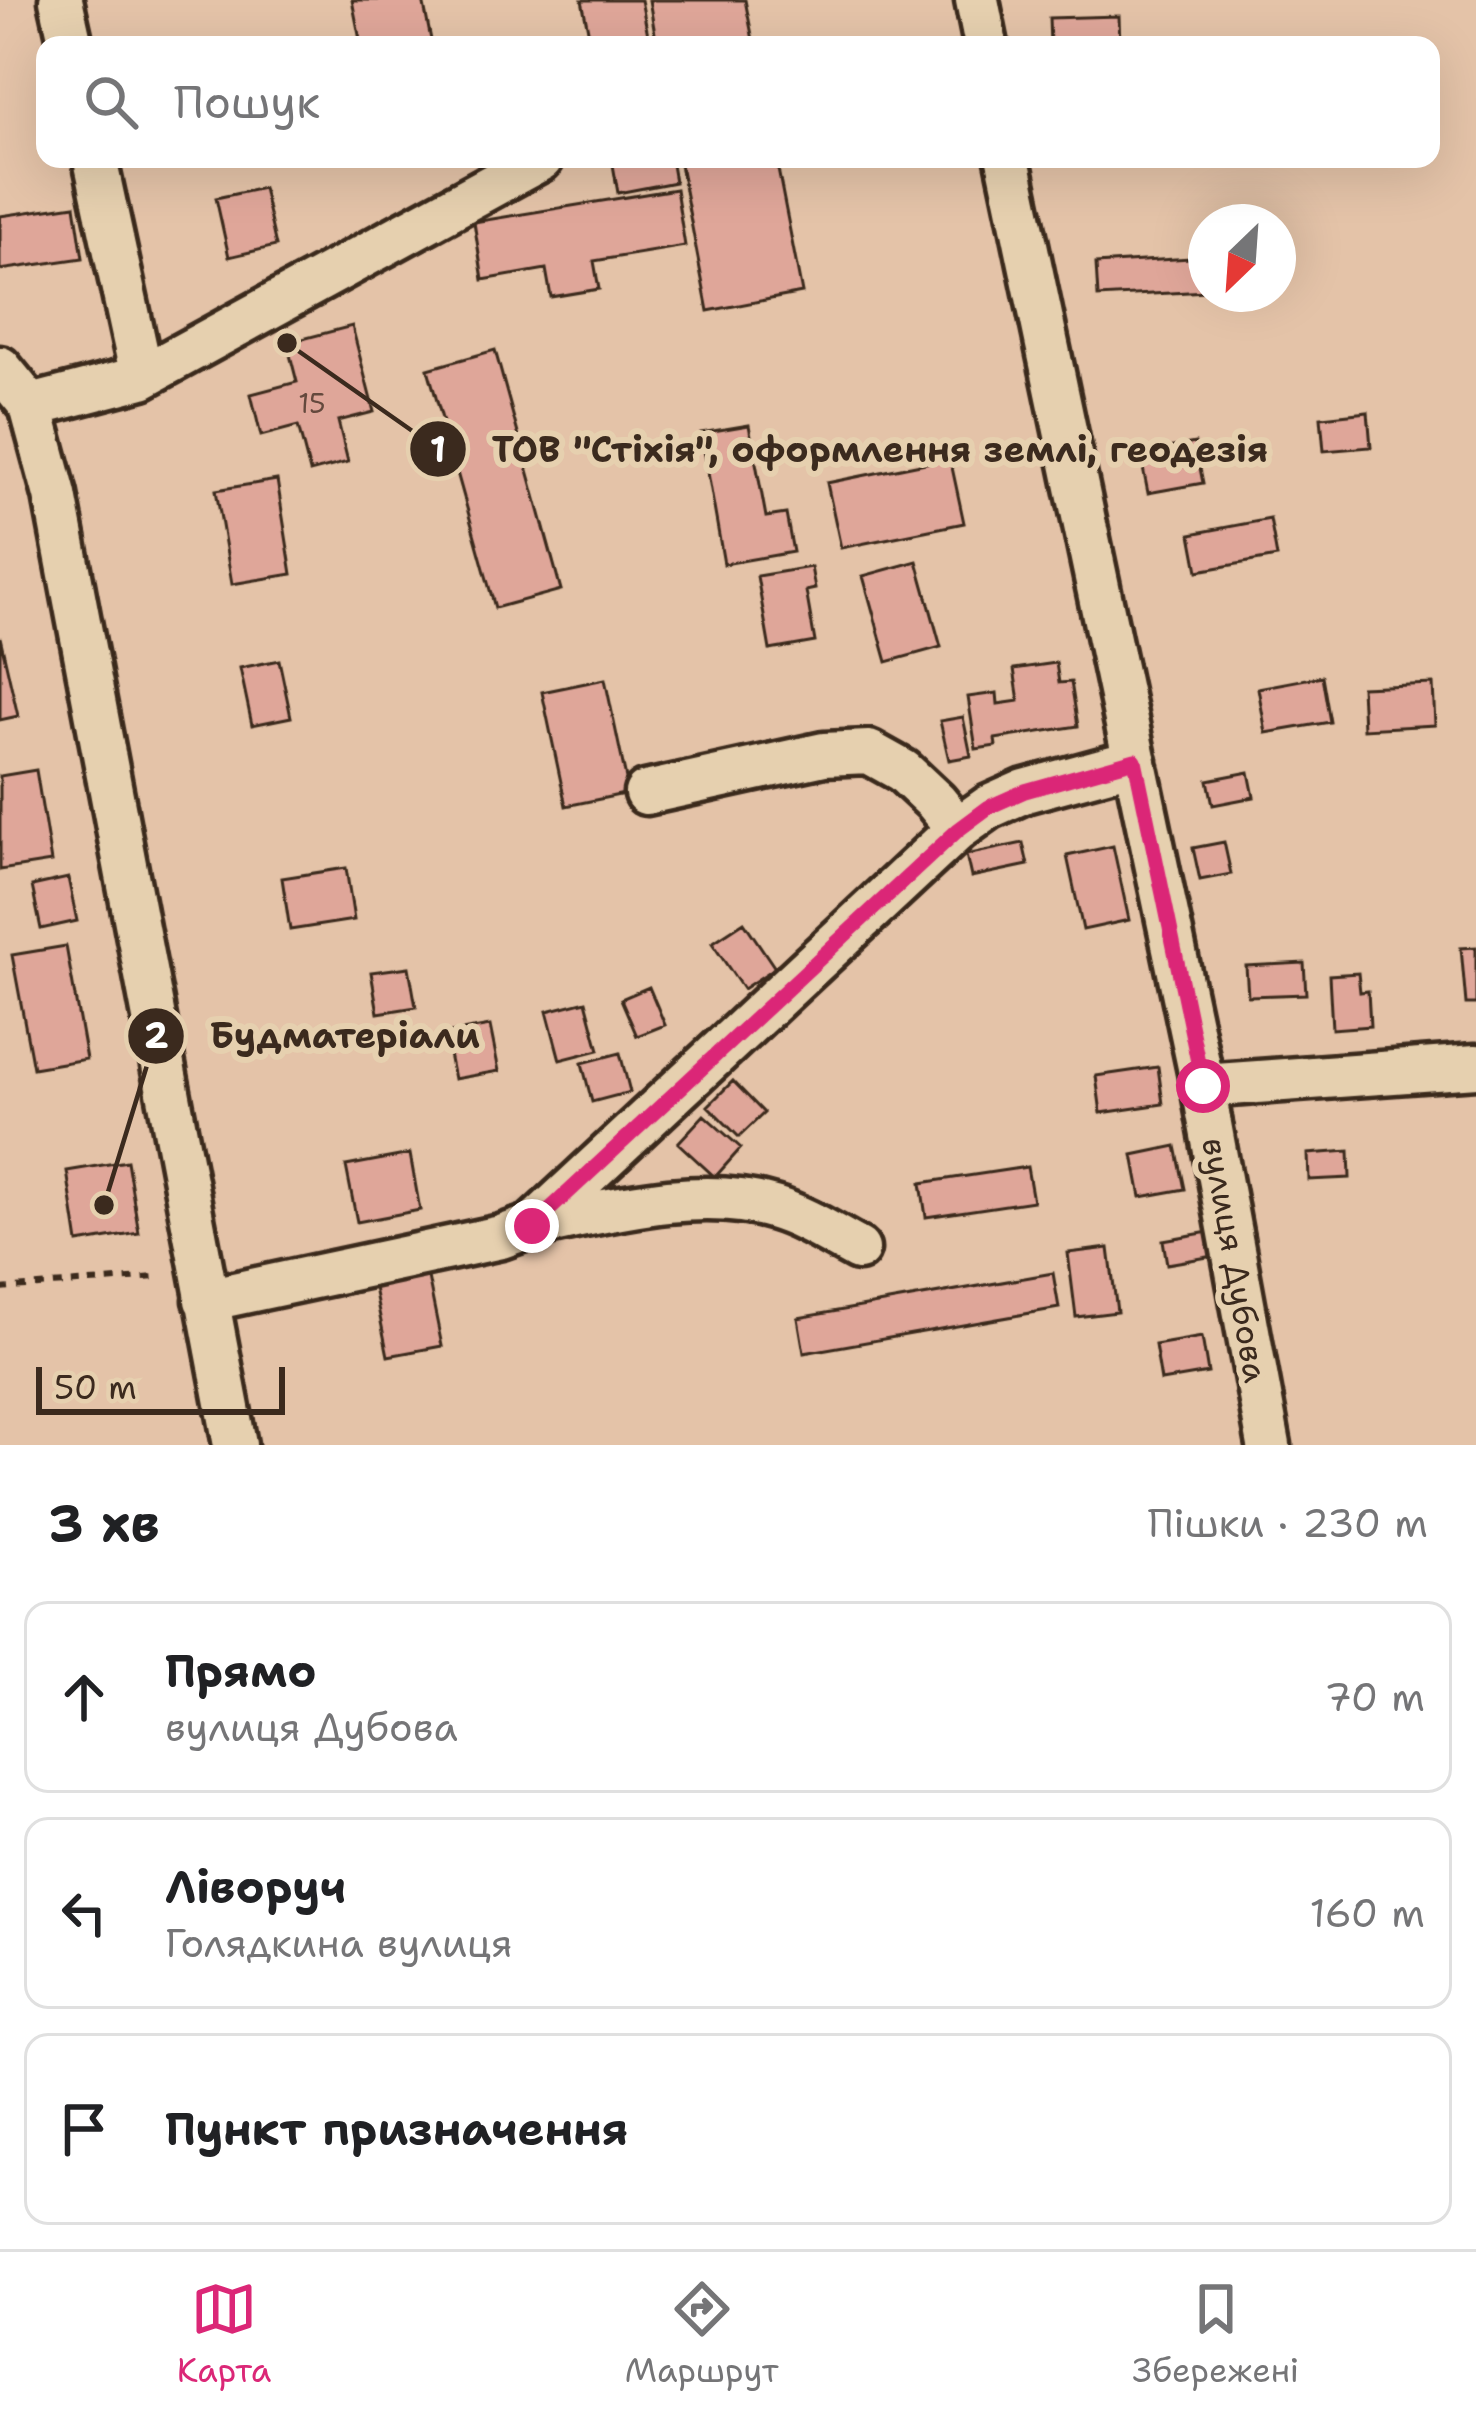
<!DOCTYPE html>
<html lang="uk">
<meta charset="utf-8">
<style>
:root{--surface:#fff;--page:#f6f6f6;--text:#202124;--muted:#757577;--line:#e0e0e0;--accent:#db2777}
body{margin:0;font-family:"Shantell Sans",sans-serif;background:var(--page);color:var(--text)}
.compass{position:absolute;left:1188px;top:204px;width:108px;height:108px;border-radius:50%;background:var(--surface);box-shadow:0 12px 48px #0002;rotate:205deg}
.scale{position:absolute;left:36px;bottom:30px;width:249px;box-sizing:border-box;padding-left:12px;border:6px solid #3b2a1e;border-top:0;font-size:33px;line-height:42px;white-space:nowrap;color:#3b2a1e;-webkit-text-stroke:9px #e6d0af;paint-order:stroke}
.stop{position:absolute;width:36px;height:36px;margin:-27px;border:9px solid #db2777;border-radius:50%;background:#fff}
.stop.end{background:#db2777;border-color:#fff;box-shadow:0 3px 12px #0008}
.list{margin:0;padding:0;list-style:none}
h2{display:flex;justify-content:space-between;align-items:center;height:156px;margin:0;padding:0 48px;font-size:51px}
h2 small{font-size:39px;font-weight:400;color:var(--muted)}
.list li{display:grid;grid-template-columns:78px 1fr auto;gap:36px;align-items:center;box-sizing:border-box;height:192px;margin:0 24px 24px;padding:0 24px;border:3px solid var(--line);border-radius:24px}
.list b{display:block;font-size:45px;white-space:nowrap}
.list p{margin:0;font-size:39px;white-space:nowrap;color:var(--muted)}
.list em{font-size:39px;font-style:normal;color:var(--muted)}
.icon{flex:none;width:66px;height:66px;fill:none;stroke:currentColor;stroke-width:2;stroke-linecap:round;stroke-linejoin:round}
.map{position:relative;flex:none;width:1476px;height:1445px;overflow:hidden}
.search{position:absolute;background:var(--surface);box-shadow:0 12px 48px #0002;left:36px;right:36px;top:36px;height:132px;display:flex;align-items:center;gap:30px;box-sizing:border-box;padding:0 42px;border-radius:24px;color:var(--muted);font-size:45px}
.sheet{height:804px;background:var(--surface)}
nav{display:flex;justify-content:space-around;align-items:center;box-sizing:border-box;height:168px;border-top:3px solid var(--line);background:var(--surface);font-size:33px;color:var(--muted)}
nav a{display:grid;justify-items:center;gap:6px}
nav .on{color:var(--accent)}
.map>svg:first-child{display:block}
.building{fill:#dfa699;stroke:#3b2a1e;stroke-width:3}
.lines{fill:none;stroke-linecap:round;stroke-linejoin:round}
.minor-casing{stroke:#3b2a1e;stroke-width:51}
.path{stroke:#3b2a1e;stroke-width:6;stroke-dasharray:9 9;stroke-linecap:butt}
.minor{stroke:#e6d0af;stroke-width:42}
.route{stroke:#db2777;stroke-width:15}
.labels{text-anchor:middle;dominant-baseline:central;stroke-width:12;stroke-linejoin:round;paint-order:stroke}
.number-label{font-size:27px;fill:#64493d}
.street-label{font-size:33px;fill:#3b2a1e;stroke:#e6d0af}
.leader{fill:none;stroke:#3b2a1e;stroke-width:4.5}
.callout-dot{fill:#3b2a1e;stroke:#e6d0af;stroke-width:4.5}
.mark-label{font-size:36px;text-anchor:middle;font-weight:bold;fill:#fff}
.callout-label{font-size:36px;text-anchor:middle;font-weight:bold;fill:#3b2a1e;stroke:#e6d0af;stroke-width:12;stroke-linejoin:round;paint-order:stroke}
</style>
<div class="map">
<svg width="1476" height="1445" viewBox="0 0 1476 1445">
<rect width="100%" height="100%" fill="#e4c3a8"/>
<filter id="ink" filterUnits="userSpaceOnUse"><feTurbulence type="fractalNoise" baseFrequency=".00833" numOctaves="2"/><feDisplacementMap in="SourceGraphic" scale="24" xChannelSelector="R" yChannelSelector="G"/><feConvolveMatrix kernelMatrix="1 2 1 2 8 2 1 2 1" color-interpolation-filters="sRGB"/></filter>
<g filter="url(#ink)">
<path class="building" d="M352,0h71l9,45h-71z
M582,0h59l9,45h-59z
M649,0h96l9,45h-97z
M1119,16l1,29h-70l-1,-27z
M612,159h59l4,23 -57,11z
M679,159h97l26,134 -94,18z
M263,188l13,58 -47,11 -13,-59z
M676,189l9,57 -91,15 5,28 -48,8 -5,-28 -63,11 -9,-58z
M75,205l8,53 -83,12v-54z
M1206,257v34l-108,6 -2,-33z
M352,326l22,86 -36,9 10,41 -38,10 -12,-46 -37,10 -10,-42 46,-12 -10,-39z
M495,350l66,240 -66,18 -67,-239z
M1368,412l3,35 -47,4 -3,-34z
M749,425l17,92 20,-3 7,38 -69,12 -23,-131z
M1195,443l8,40 -55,10 -8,-40z
M950,458l14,65 -123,25 -14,-65z
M277,480l15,94 -60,10 -16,-94z
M1270,519l7,38 -79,14 -7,-37z
M917,561l24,86 -54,15 -24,-86z
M811,567l4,22 -9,2 9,51 -45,8 -13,-74z
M0,637l18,79 -18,4z
M279,660l12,57 -39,8 -12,-57z
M1056,663l3,20 12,-1 7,44 -83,13 1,7 -20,3 -8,-52 29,-4 1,11 21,-3 -5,-32z
M1322,676l8,46 -64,11 -8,-45z
M605,679l24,114 -63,13 -24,-114z
M1433,684l2,41 -72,4 -2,-42z
M963,717l8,39 -22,4 -9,-39z
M36,770l15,92 -51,8v-94z
M1249,772l5,25 -41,8 -5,-25z
M1224,842l7,32 -31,6 -7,-32z
M1023,843l5,22 -57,12 -5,-22z
M1113,846l16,74 -46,10 -16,-74z
M346,868l8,52 -64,10 -8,-52z
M68,878l9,43 -36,8 -9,-43z
M744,922l31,46 -32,21 -31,-46z
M66,946l20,113 -53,9 -21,-113z
M1476,947v57h-10l-5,-56z
M1304,963l2,31 -58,2 -2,-30z
M409,967l7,40 -38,6 -7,-41z
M1358,973l2,19 8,-1 2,35 -38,3 -3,-54z
M649,987l16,38 -28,11 -16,-37z
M586,1001l13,49 -39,10 -13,-49z
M490,1026l9,45 -45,8 -9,-45z
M620,1053l10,39 -38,10 -10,-39z
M1158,1067l5,37 -62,9 -5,-37z
M733,1081l31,32 -25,24 -31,-31z
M704,1115l37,33 -26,29 -37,-34z
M1176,1146l9,43 -44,8 -8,-42z
M1349,1151l1,27 -41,2 -1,-26z
M410,1154l10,56 -63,12 -11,-56z
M127,1161l12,72 -61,10 -11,-72z
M1027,1167l6,34 -107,16 -5,-34z
M1209,1232l5,24 -47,8 -4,-24z
M1109,1248l8,64 -41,5 -8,-64z
M426,1267l16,79 -54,10 -16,-78z
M1053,1273l6,35 -255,45 -6,-35z
M1202,1337l6,36 -47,8 -6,-36z"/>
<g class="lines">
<defs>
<path id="minor" d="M61,0l10,45
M977,0l9,45
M95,159l47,218
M1008,159l195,927 66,359
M0,368l31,38 24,89 180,950
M31,406l111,-29 399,-218
M646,793l178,-39 45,-2 34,19 33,31 22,27
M1203,1086l273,-20
M533,1226c73,-15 167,-41 241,-18 30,9 56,26 84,41
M206,1300l295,-63 31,-11 426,-397 31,-22 36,-16 110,-30"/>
</defs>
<use href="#minor" class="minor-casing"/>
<path class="path" d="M0,1289l156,-12"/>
<use href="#minor" class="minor"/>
</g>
</g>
<g class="lines" filter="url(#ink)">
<path class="route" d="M532,1226l426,-396 31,-23 36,-16 110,-31 68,326"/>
</g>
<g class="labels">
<g class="number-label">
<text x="312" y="403">15</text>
</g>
<g class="street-label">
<text transform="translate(1235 1260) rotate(80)">вулиця Дубова</text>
</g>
</g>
<path class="leader" d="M287 343L438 449M104 1205L156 1036"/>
<g class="callout-dot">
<circle cx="287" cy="343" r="12"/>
<circle cx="104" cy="1205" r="12"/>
<circle cx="438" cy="449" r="30"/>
<circle cx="156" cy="1036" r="30"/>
</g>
<g class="mark-label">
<text x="438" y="462">1</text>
<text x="156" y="1048">2</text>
</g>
<g class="callout-label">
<text x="880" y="462">ТОВ "Стіхія", оформлення землі, геодезія</text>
<text x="345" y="1048">Будматеріали</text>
</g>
</svg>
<svg class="compass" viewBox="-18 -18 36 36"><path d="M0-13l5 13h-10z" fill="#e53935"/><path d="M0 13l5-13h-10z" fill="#757577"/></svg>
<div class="scale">50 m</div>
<div class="stop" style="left:1203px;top:1086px"></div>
<div class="stop end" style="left:532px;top:1226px"></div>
<div class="search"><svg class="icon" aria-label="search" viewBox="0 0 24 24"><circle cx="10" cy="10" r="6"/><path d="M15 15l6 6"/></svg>Пошук</div>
</div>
<section class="sheet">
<h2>3 хв<small>Пішки · 230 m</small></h2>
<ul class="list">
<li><svg class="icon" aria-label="ahead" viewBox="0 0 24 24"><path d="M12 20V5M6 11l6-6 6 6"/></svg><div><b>Прямо</b><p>вулиця Дубова</p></div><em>70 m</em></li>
<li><svg class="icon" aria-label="left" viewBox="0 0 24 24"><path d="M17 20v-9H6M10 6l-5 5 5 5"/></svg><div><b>Ліворуч</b><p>Голядкина вулиця</p></div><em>160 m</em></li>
<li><svg class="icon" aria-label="arrive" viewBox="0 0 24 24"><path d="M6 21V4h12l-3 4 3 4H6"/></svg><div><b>Пункт призначення</b></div></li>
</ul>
</section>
<nav>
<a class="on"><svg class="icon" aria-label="map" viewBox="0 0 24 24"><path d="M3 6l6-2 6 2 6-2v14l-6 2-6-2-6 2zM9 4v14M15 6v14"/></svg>Карта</a>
<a><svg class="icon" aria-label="directions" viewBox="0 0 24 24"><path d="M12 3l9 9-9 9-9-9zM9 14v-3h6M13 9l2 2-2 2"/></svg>Маршрут</a>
<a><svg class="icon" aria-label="saved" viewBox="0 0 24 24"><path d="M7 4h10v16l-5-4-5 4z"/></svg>Збережені</a>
</nav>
